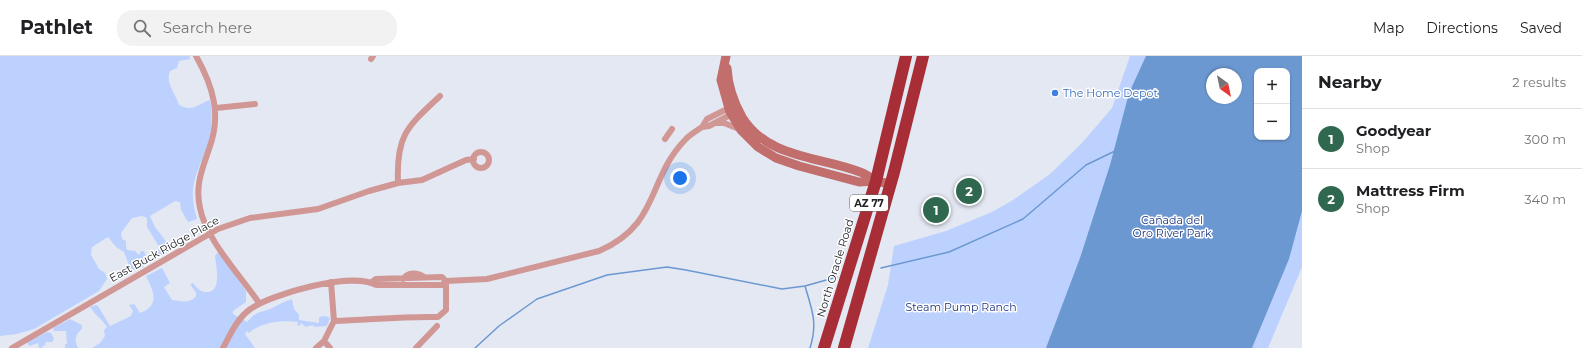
<!DOCTYPE html>
<meta charset="utf-8">
<style>
:root{--surface:#fff;--page:#f2f2f2;--text:#202124;--muted:#757577;--line:#e0e0e0;--accent:#2f674f}
body{margin:0;font-family:Montserrat,sans-serif;background:var(--page);color:var(--text)}
.controls{position:absolute;right:12px;top:12px;display:grid;overflow:hidden;border-radius:8px;box-shadow:0 1px 3px #0004}
.controls button{width:36px;height:36px;display:grid;place-items:center;padding:0;border:0;border-bottom:1px solid var(--line);background:var(--surface);color:var(--text);font:20px sans-serif}
.compass{position:absolute;left:1206px;top:12px;width:36px;height:36px;border-radius:50%;background:var(--surface);box-shadow:0 1px 3px #0004;rotate:147deg}
.you{position:absolute;left:680px;top:122px;width:14px;height:14px;margin:-10px;border:3px solid #fff;border-radius:50%;background:#1a73e8;box-shadow:0 0 0 6px #1a73e833}
.badge{display:grid;place-items:center;width:26px;height:26px;border-radius:50%;background:var(--accent);color:#fff;font-size:13px;font-weight:700}
.pin{position:absolute;translate:-50% -50%;border:2px solid #fff;box-shadow:0 1px 4px #0006}
.list{margin:0;padding:0;list-style:none}
h2{display:flex;justify-content:space-between;align-items:center;height:52px;margin:0;padding:0 16px;font-size:17px}
h2 small{font-size:13px;font-weight:400;color:var(--muted)}
.list li{display:grid;grid-template-columns:26px 1fr auto;gap:12px;align-items:center;box-sizing:border-box;height:60px;padding:0 16px;border-top:1px solid var(--line)}
.list b{display:block;font-size:15px;white-space:nowrap}
.list p{margin:0;font-size:13px;white-space:nowrap;color:var(--muted)}
.list em{font-size:13px;font-style:normal;color:var(--muted)}
.icon{flex:none;width:22px;height:22px;fill:none;stroke:currentColor;stroke-width:2;stroke-linecap:round;stroke-linejoin:round}
.map{position:relative;flex:none;width:1302px;height:292px;overflow:hidden}
header{display:flex;align-items:center;gap:24px;box-sizing:border-box;height:56px;padding:0 20px;background:var(--surface);border-bottom:1px solid var(--line)}
header strong{font-size:19px}
nav{display:flex;gap:22px;margin-inline-start:auto;font-size:14px}
.search{width:280px;height:36px;background:var(--page);display:flex;align-items:center;gap:10px;box-sizing:border-box;padding:0 14px;border-radius:16px;color:var(--muted);font-size:15px}
main{display:flex}
aside{flex:1;background:var(--surface)}
.map>svg:first-child{display:block}
.green{fill:#bdd1fe;fill-rule:evenodd}
.water{fill:#6c98d1;fill-rule:evenodd}
.lines{fill:none;stroke-linecap:round;stroke-linejoin:round}
.stream{stroke:#6c98d1;stroke-width:1.5}
.street{stroke:#d19795;stroke-width:6}
.secondary{stroke:#c16e6d;stroke-width:9}
.highway{stroke:#a72d37;stroke-width:12}
.shop-dot{fill:#3f7fe0;stroke:#fff;stroke-width:1.5}
.labels{text-anchor:middle;dominant-baseline:central;stroke-width:3;stroke-linejoin:round;paint-order:stroke}
.shield{fill:#fff;stroke:#646568;stroke-width:1}
.shield-label{font-size:10px;font-weight:bold;fill:#212327}
.shop-label{font-size:11px;fill:#366cbe;stroke:#fff;text-anchor:start}
.park-label{font-size:11px;fill:#1c357e;stroke:#fff}
.street-label{font-size:11px;fill:#212327;stroke:#fff}
</style>
<header>
<strong>Pathlet</strong>
<div class="search"><svg class="icon" aria-label="search" viewBox="0 0 24 24"><circle cx="10" cy="10" r="6"/><path d="M15 15l6 6"/></svg>Search here</div>
<nav><a>Map</a><a>Directions</a><a>Saved</a></nav>
</header>
<main>
<div class="map">
<svg width="1302" height="292" viewBox="0 0 1302 292">
<rect width="100%" height="100%" fill="#e3e8f3"/>
<path class="green" d="M0,0h189l2,3 -12,2 -2,7 -7,3c-5,12 6,23 9,34 14,7 17,0 31,-5 3,17 2,34 -4,50 -5,12 -11,25 -13,38 -1,10 1,21 4,31l-9,3 -7,-12 -1,-8 -5,-1 -25,15 5,11 17,22 -15,9 -4,-5 7,-5 -13,-21v-9l-5,-2 -10,2 -11,15 1,6 4,2v6l1,3 8,1 4,4 2,-4h3l4,11 -5,5 -9,3 -4,-2 -6,-16 -8,-5 -8,-10 -16,10 -1,8 8,14 6,4 2,6 -8,12 -65,38 -17,5 -17,2z
M1130,0h172v211l-34,81h-400l20,-63 6,-39 52,-15 46,-19 21,-12 37,-26 31,-30 31,-36zM1257,15h30v66h-30zM1212,18h24v24h-24z
M217,197h3l26,38v11l-13,9v3l14,8c11,-13 14,-8 27,-15 6,-3 11,-6 18,-8l2,10 5,6v5l20,3v-6l6,-1 5,2 -3,8 -13,1 -1,-2 -7,2 -5,-4 -1,3 -3,-1 1,-3c-16,-2 -37,0 -49,11l-2,-2 -2,3 10,14h-163l8,-5 5,-7 -1,-6 3,-3c-5,-8 -12,-12 -17,-20l6,-2 2,1 12,20 21,-10 2,-5 -4,-6 5,-1 6,9c21,-8 13,-23 6,-37l16,-8 8,15 -6,4 8,13c9,1 18,4 24,-4v-3l-6,-9 3,-1c4,5 8,10 15,9 14,-1 8,-27 7,-36z
M70,263l12,6v4c-7,5 -8,11 -4,19h-13v-4h2l-1,-13h-12l-1,-3z
M47,276l4,1 3,6 -2,3h-6l-1,4 -2,-1 -1,3h-3l-1,-5 -9,3 -2,-4z"/>
<path class="water" d="M1146,0h156v155l-13,48 -37,89h-206l34,-90 30,-93 19,-72zM1257,15h30v66h-30zM1212,18h24v24h-24z"/>
<g class="lines">
<path class="stream" d="M881,212l68,-16 74,-33 63,-54 29,-14
M805,230c7,24 13,37 5,62
M475,292l24,-22 38,-27 70,-24 60,-8 19,3 96,19 23,-3 32,-9"/>
<path class="street" d="M196,0c17,30 26,59 13,93 -7,21 -14,36 -9,59 6,32 41,68 59,95
M371,3l2,-3
M731,51l-24,12 -5,8 7,-1 25,-13
M216,52l39,-4
M716,67h8l15,6
M665,83l7,-10
M473 104a8 8 0 1 1 16 0a8 8 0 1 1-16 0Z
M398,127c-2,-48 9,-56 42,-87
M403,223c5,-7 14,-7 21,-2
M331,226l3,39
M372,226l4,-3 66,-2 4,4
M324,285l6,7
M12,292l206,-119 32,-11 68,-9 51,-18 29,-8 24,-3 44,-20 8,-1
M223,292c7,-13 14,-29 26,-38 21,-16 103,-39 127,-25h66l4,-4 41,-2 112,-28c61,-26 48,-72 86,-111 4,-5 11,-9 17,-13
M316,292l8,-7 10,-20c35,-1 69,-5 104,-4l8,-7v-29
M416,292l21,-22"/>
<path class="secondary" d="M726,0l-5,24 9,32 11,18 17,17 18,11 23,8 60,16 17,-1 14,3
M727,12c1,18 6,33 15,49 26,42 77,39 118,55 6,2 11,6 16,9"/>
<path class="highway" d="M824,292l52,-167 30,-125
M844,292l50,-176 29,-116"/>
</g>
<circle class="shop-dot" cx="1055" cy="37" r="4"/>
<g class="labels">
<rect class="shield" x="850" y="139" width="38" height="16" rx="3"/>
<g class="shield-label">
<text x="869" y="147">AZ 77</text>
</g>
<g class="shop-label">
<text x="1063" y="37">The Home Depot</text>
</g>
<g class="park-label">
<text x="1172" y="164">Cañada del<tspan x="1172" dy="13">Oro River Park</tspan></text>
<text x="961" y="251">Steam Pump Ranch</text>
</g>
<g class="street-label">
<text transform="translate(164 193) rotate(-29)">East Buck Ridge Place</text>
<text transform="translate(835 212) rotate(-73)">North Oracle Road</text>
</g>
</g>
</svg>
<div class="controls">
<button>+</button>
<button>−</button>
</div>
<svg class="compass" viewBox="-18 -18 36 36"><path d="M0-13l5 13h-10z" fill="#e53935"/><path d="M0 13l5-13h-10z" fill="#757577"/></svg>
<div class="you"></div>
<div class="pin badge" style="left:936px;top:154px">1</div>
<div class="pin badge" style="left:969px;top:135px">2</div>
</div>
<aside>
<h2>Nearby<small>2 results</small></h2>
<ul class="list">
<li><span class="badge">1</span><div><b>Goodyear</b><p>Shop</p></div><em>300 m</em></li>
<li><span class="badge">2</span><div><b>Mattress Firm</b><p>Shop</p></div><em>340 m</em></li>
</ul>
</aside>
</main>
